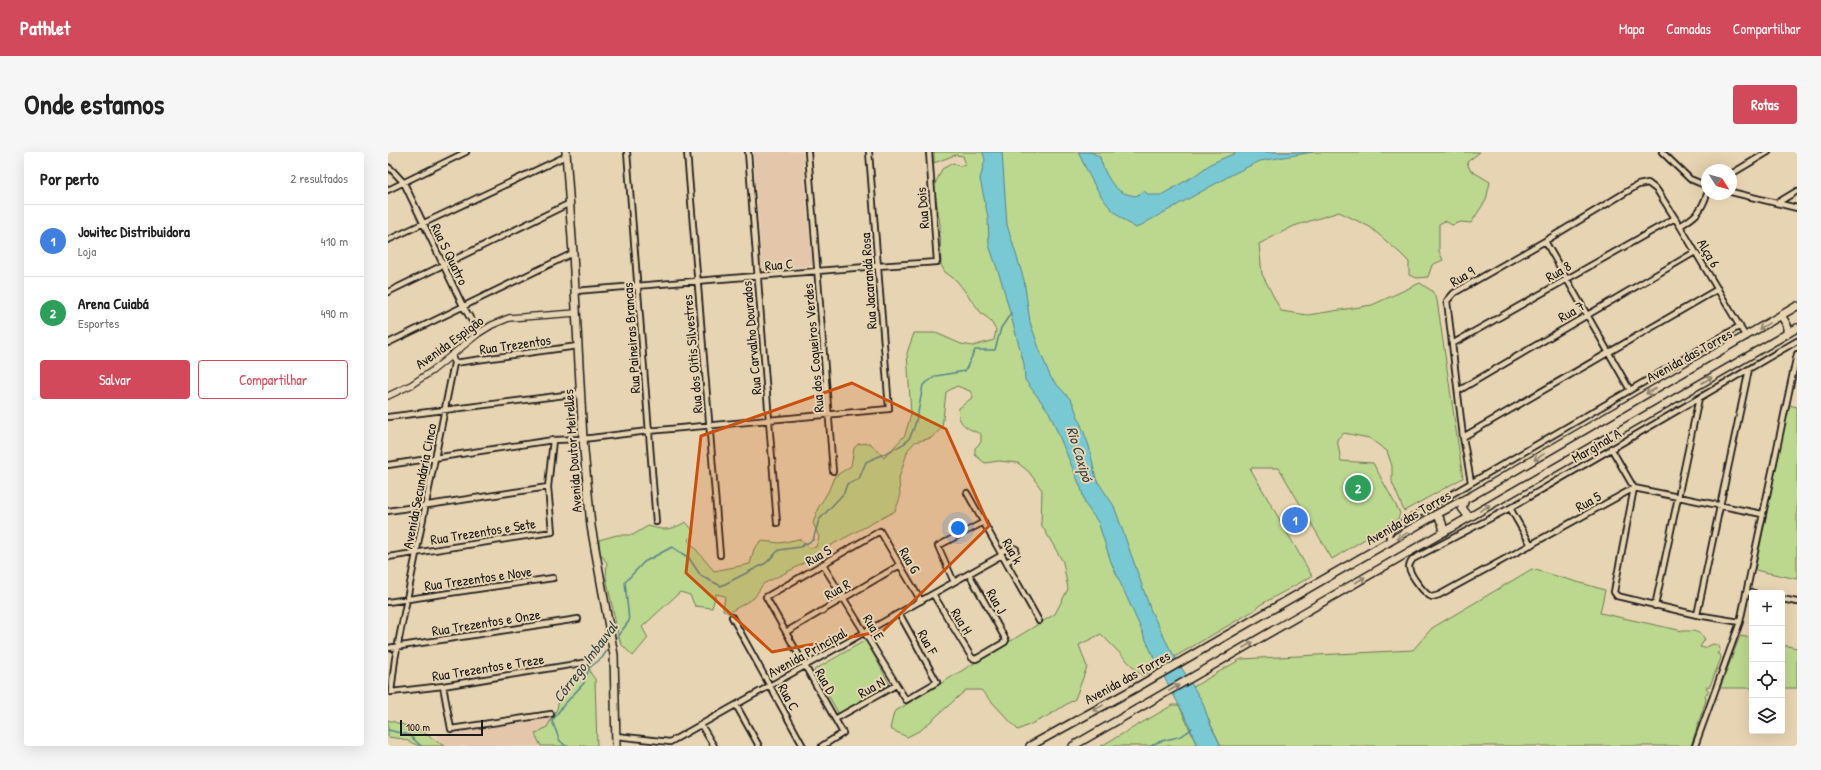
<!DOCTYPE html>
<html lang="pt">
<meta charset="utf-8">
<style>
:root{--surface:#fff;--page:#f6f6f6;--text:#222;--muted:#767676;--line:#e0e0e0;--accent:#d1495b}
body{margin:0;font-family:"Patrick Hand",sans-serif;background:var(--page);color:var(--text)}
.controls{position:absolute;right:12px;bottom:12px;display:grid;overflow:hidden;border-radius:4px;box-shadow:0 4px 16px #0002}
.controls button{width:36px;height:36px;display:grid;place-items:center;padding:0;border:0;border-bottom:1px solid var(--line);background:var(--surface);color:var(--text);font:20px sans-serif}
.compass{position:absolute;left:1313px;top:12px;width:36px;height:36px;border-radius:50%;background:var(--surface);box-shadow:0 4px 16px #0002;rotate:126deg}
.scale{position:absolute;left:12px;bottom:10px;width:83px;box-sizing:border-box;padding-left:4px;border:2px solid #1c1c1c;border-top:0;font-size:11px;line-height:14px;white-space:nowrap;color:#1c1c1c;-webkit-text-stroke:3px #e7d4b2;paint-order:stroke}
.you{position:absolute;left:570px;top:376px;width:14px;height:14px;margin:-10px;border:3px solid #fff;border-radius:50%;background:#1a73e8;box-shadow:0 0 0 6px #1a73e833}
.badge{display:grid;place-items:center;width:26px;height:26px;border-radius:50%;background:var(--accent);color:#fff;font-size:13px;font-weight:700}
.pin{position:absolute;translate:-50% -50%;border:2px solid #fff;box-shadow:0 1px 4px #0006}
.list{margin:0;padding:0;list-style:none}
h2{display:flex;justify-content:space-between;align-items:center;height:52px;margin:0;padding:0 16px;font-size:17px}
h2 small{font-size:13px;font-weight:400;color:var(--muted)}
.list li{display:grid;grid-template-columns:26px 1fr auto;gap:12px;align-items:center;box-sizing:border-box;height:72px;padding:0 16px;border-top:1px solid var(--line)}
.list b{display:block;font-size:15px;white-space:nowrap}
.list p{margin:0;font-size:13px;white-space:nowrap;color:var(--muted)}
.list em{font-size:13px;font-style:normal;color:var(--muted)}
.actions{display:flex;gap:8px;padding:12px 16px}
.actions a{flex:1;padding:9px 0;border:1px solid var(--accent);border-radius:4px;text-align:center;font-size:14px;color:var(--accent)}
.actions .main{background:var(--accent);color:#fff}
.icon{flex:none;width:22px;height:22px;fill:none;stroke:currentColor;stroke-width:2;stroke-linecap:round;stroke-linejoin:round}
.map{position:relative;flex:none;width:1409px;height:594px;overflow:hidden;border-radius:4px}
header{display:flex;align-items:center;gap:24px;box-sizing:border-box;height:56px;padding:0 20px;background:var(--accent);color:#fff}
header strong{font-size:19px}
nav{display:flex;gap:22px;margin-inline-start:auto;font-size:14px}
.intro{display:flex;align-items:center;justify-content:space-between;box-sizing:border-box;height:96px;padding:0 24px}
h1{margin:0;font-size:28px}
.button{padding:10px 18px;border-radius:4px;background:var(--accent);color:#fff;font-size:14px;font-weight:700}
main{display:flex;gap:24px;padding:0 24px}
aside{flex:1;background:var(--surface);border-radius:4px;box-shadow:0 4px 16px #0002}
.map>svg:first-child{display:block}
.built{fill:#e4c6ab}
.green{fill:#bcd78e;stroke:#6c7a55}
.water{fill:#79c9d5;stroke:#54848b}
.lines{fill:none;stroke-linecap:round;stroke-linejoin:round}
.stream{stroke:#54848b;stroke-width:1.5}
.minor-casing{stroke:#1c1c1c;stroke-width:8}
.tertiary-casing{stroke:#1c1c1c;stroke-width:8}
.primary-casing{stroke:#1c1c1c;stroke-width:10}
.minor{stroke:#e7d4b2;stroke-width:4.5}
.tertiary{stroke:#e7d4b2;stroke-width:5.5}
.primary{stroke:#e7d4b2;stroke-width:7}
.oneway{stroke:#8c816e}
.marked{fill:#c9500e;fill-opacity:0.2;stroke:#c9500e;stroke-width:3;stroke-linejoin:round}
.labels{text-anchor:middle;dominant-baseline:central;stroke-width:4;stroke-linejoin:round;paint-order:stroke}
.street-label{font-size:14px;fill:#1c1c1c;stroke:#e7d4b2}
.water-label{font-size:15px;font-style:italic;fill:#33474a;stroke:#e7d4b2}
</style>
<header>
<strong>Pathlet</strong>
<nav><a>Mapa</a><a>Camadas</a><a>Compartilhar</a></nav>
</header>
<div class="intro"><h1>Onde estamos</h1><a class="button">Rotas</a></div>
<main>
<aside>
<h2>Por perto<small>2 resultados</small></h2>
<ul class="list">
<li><span class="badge" style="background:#3f7fe0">1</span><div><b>Jowitec Distribuidora</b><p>Loja</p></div><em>410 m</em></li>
<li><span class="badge" style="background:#2e9e5b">2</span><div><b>Arena Cuiabá</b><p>Esportes</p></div><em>490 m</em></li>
</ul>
<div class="actions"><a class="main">Salvar</a><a>Compartilhar</a></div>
</aside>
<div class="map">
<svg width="1409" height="594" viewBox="0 0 1409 594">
<rect width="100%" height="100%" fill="#e7d4b2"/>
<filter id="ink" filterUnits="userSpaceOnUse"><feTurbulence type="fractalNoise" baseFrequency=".025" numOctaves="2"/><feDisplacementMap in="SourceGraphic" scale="8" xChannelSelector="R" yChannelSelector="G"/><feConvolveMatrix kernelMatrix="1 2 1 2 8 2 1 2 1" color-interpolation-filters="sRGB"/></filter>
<g filter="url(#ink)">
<path class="built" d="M365,0h49l10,113 -49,5z
M161,566l8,28h-115l-4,-12z"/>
<path class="green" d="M546,0h546l-13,10 3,8 20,12 -4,18 -15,23 -10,-1 -9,3 -7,-4 -6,3v27l4,9 -11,5 -4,12 -11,1 -8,-3v-13l-9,-9 -30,-26 -31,-15 -45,14 -35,18 3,30 19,37 27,4 64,-10 48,-22 12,8 5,9 26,178 -59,33 -12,-29v-16l-5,-15 -18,-13 -25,-5 -7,6 4,22 32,2 27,50 -2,6 -66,40 -53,-91h-29l62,108 -52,29 -7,6 -111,65 -41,-42 -22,11 8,22 -12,32 -29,18 -28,13 -37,-40h-15l-45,40 -14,7 -17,-8 4,-17 161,-98 13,-25 -5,-27 -22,-38 1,-34 -13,-18 -11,-9 -19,-2 -14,2 -10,-8v-7l6,-6v-8c-13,-5 -25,-10 -22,-26l14,-11 -3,-6 -13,-5 -11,6 -4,36 -11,10 -16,4 -7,8 -9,28 1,20 -5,13 -60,32 -38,24 -34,17 -9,14 -26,15 -5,-3 2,-14 -9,-2 -4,14 -17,-2 -5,-11 -10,-3 -38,35 6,11 -15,18 -12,-12 -3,-10 -12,-57 1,-14 -7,-10 -1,-13 18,-5h16l15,-9c17,5 23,4 38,-4l8,10 -6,8 26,31 36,-7 4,-15 7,-8 19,2 19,-4 11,9 6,-1 3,-10 -6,-14 5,-15 10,-16 6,-15 17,-11 3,-18 4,-4 12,-1 14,15 21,-23 6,-21 -4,-61 7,-20h22l25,11 12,2 21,-6 2,-10 -7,-11 -7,-5 -25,-33 -12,-9 -4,-7 -1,-41 -6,-38 8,-17 11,-6 7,3 6,-1 -3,-9 -8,-1 -21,8z
M1401,253l8,2v172l-42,-9z
M1144,417l73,21 -5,23 83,18c10,0 16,-1 22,8l-5,8 4,1 9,-4 6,2 1,4 -3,4h3l1,4 -11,28 -4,1 3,5 -4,3 1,5 -15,46h-470l-28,-59 48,-28 172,-9 19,-22z
M1352,484l12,2v50h-32z
M478,488l24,45 -50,31 -26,-46z
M1394,493l15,3v40h-15z
M200,511l3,11 4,5 2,67h-56l-6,-12 12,-7 10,-18 5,-21 21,-13 2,-11z
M785,553h6l18,41h-96z
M0,568l32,10 24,16h-25l-16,-7 -15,-2z"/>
<path class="water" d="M595,0h19l5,73 17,55 6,42 11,32 10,24 21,23 17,45 7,33 18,27 37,105 19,38 32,52 9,25 10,20h-24l-10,-26 -33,-62 -43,-96 -13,-40 -13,-18 -4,-16 -32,-76 -24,-32 -1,-16 -22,-81 -13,-38 -1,-28 -8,-38 5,-19z
M690,0h13l9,5c3,12 10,27 20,34 4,3 11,4 16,5l8,-5 5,4h12l33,-19 18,-13 26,-11h75l-53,9 -27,13 -97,54c-33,-19 -42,-43 -58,-76z"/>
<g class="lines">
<path class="stream" d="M226,489l15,-20 -4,-39 19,-20 28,-15 17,11 12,18 20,10 45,-23 13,-13 21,-3 13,-7 6,-20 25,-27 3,-9 12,-5 7,-17c8,-4 36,-15 41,-21 10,-12 13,-41 16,-56l13,-9 29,-5 10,-21h20l6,-22 10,-15
M0,578l21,5 12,11
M178,594l-6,-5 -8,-20 10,-14 22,-24 5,-15 13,-10 8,-12
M763,594c14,-10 28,-4 41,-18"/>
<defs>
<path id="minor" d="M239,0l29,370
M299,0l33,403
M360,0l29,371
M420,0l25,319
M1274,0l28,27 17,7
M0,15l4,3 12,13 59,123 16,27
M1343,22l37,-22
M0,38l78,-38
M1343,40l66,16
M1389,51l20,-12
M1292,74c16,-10 21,-14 27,-32
M0,88l178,-84
M1157,89l85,149
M187,139l303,-25 59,-4 -8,-110
M0,140l182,-89
M0,191l185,-90
M1064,192l223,-126
M64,202l2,9 -59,296 -4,33 52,-6 145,-24
M66,211l124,-17
M1070,239l237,-139
M0,265l193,-24
M1075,285l255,-148
M1223,296l23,40 -20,104 3,4 80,19 43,7
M0,313l165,-25 30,-1 65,-8 241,-22 -20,-257
M1083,330l-8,-45 -16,-136 7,-8 91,-52 93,-56 10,-2 9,7 23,36 66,111
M579,341l72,128
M1122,356l21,37
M0,359l160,-24
M1374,362l-128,-26 -195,107 -7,2c-7,-2 -22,-22 -23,-30 0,-3 2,-5 4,-8l97,-51 287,-167
M1001,391v-9l3,-5 348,-203
M613,400l9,-5 6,2 -1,7 -8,6
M0,405l164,-25 -4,-45 5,-47
M435,413l83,135 31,-18 -38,-69
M566,430l-16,-36 46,-24
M1358,440l8,1
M545,442l39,64 4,1 29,-17 1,-2 -37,-66
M1394,447l15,3
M0,450l165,-24
M1267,454l44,-208
M1309,463l52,-246
M344,465l71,129
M398,480l114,-67
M0,496l190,-29
M55,534l8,43 100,-15
M348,553l23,41
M447,567l61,-34
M313,573l13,21
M228,584l54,6 332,-187
M434,594l21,-13 -77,-136 114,-66 41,70
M1307,594l45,-124 57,-268"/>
<path id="tertiary" d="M0,244l23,-11 21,-14 47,-38 13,-8 17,-7 67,-5"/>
<path id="primary" d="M178,0l7,101 10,186 8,87 23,129 2,91
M1393,163l6,10v9
M1077,347l-3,9 7,9
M1049,362l5,9 2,9
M642,594l102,-56 305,-176 36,-19 324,-189
M685,594l724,-418"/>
</defs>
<use href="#minor" class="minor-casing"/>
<use href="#tertiary" class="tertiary-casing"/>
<use href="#primary" class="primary-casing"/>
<use href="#minor" class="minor"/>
<use href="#tertiary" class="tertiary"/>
<use href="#primary" class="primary"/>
</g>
<defs><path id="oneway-shaft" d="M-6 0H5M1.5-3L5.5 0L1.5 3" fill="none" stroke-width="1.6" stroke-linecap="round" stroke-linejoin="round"/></defs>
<g class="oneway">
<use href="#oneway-shaft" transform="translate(1376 174) rotate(148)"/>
<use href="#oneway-shaft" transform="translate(1319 228) rotate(-30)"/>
<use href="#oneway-shaft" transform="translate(1263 239) rotate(151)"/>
<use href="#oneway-shaft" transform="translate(1151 305) rotate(149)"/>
<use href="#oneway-shaft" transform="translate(1097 356) rotate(-30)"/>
<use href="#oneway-shaft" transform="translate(1014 384) rotate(149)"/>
<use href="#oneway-shaft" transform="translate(972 428) rotate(-30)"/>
<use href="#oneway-shaft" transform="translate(860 493) rotate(-30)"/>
<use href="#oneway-shaft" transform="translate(786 536) rotate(-30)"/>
<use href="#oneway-shaft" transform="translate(710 556) rotate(152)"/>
</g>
</g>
<path class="marked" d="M464,231l94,46 43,97 -106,105 -111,21 -86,-79 15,-137z"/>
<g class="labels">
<g class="street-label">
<text transform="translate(534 56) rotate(-95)">Rua Dois</text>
<text transform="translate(1321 101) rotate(59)">Alça 6</text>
<text transform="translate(62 102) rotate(64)">Rua S Quatro</text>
<text transform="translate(391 112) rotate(-5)">Rua C</text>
<text transform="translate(1170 119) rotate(-30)">Rua 8</text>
<text transform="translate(1074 124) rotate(-31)">Rua 9</text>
<text transform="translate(480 129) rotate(-94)">Rua Jacarandá Rosa</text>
<text transform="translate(1183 159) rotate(-30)">Rua 7</text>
<text transform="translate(243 186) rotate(-94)">Rua Paineiras Brancas</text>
<text transform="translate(363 186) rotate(-95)">Rua Carvalho Dourados</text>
<text transform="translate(61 190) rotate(-36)">Avenida Espigão</text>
<text transform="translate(127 192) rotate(-8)">Rua Trezentos</text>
<text transform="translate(425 196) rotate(-95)">Rua dos Coqueiros Verdes</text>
<text transform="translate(304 202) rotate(-95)">Rua dos Oitis Silvestres</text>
<text transform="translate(1301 203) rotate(-29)">Avenida das Torres</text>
<text transform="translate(1208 293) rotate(-30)">Marginal A</text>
<text transform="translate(184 299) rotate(-94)">Avenida Doutor Meirelles</text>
<text transform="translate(31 334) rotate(-79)">Avenida Secundária Cinco</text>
<text transform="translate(1200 349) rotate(-29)">Rua 5</text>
<text transform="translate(1020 365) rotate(-30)">Avenida das Torres</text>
<text transform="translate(95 379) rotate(-9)">Rua Trezentos e Sete</text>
<text transform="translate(625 399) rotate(61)">Rua k</text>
<text transform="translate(430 403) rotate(-30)">Rua S</text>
<text transform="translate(522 408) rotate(60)">Rua G</text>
<text transform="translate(90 426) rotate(-8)">Rua Trezentos e Nove</text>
<text transform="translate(449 437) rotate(-30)">Rua R</text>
<text transform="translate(609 449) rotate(60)">Rua J</text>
<text transform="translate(574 469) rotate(59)">Rua H</text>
<text transform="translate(98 470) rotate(-9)">Rua Trezentos e Onze</text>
<text transform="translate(486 475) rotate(59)">Rua E</text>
<text transform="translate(540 490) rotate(61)">Rua F</text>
<text transform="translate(419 500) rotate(-29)">Avenida Principal</text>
<text transform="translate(100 515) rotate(-9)">Rua Trezentos e Treze</text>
<text transform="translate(739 525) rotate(-29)">Avenida das Torres</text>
<text transform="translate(438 529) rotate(60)">Rua D</text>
<text transform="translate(483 535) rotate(-30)">Rua N</text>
<text transform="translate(401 545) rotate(61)">Rua C</text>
</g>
<g class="water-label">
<text transform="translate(692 302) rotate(73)">Rio Coxipó</text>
<text transform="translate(197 510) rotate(-53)">Córrego Imbauval</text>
</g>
</g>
</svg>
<div class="controls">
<button>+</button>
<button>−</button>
<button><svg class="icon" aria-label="locate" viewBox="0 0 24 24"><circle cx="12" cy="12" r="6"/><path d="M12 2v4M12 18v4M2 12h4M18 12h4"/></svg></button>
<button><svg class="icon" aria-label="layers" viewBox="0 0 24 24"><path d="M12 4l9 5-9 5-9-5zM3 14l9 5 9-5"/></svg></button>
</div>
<svg class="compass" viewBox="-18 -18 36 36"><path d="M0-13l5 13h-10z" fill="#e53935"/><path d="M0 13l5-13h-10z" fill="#767676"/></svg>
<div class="scale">100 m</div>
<div class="you"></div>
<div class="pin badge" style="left:907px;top:368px;background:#3f7fe0">1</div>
<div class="pin badge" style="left:970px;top:336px;background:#2e9e5b">2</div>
</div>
</main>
